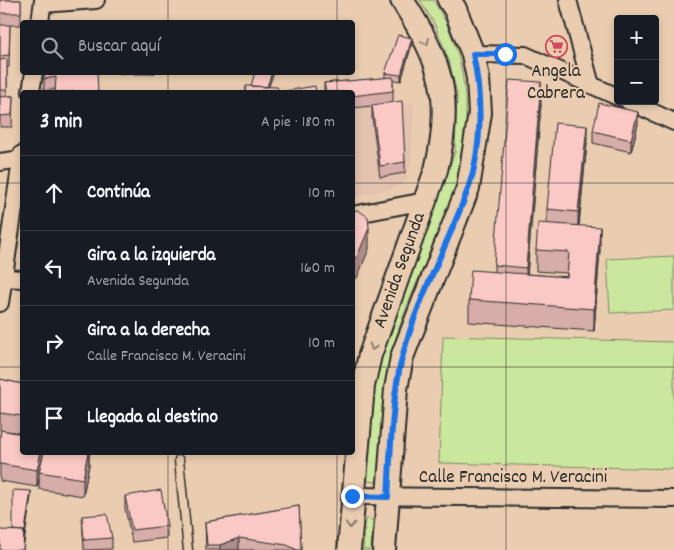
<!DOCTYPE html>
<html lang="es">
<meta charset="utf-8">
<style>
:root{--surface:#171b24;--page:#242831;--text:#f1f3f6;--muted:#9ea1a6;--line:#363941}
body{margin:0;font-family:Dekko,sans-serif;background:var(--page);color:var(--text)}
.controls{position:absolute;right:15px;top:15px;display:grid;overflow:hidden;border-radius:5px;box-shadow:0 2px 8px #0003}
.controls button{width:45px;height:45px;display:grid;place-items:center;padding:0;border:0;border-bottom:1px solid var(--line);background:var(--surface);color:var(--text);font:25px sans-serif}
.stop{position:absolute;width:15px;height:15px;margin:-11px;border:4px solid #1a73e8;border-radius:50%;background:#fff}
.stop.end{background:#1a73e8;border-color:#fff;box-shadow:0 1px 5px #0008}
.list{margin:0;padding:0;list-style:none}
h2{display:flex;justify-content:space-between;align-items:center;height:65px;margin:0;padding:0 20px;font-size:21px}
h2 small{font-size:16px;font-weight:400;color:var(--muted)}
.list li{display:grid;grid-template-columns:32px 1fr auto;gap:15px;align-items:center;box-sizing:border-box;height:75px;padding:0 20px;border-top:1px solid var(--line)}
.list b{display:block;font-size:19px;white-space:nowrap}
.list p{margin:0;font-size:16px;white-space:nowrap;color:var(--muted)}
.list em{font-size:16px;font-style:normal;color:var(--muted)}
.icon{flex:none;width:28px;height:28px;fill:none;stroke:currentColor;stroke-width:2;stroke-linecap:round;stroke-linejoin:round}
.map{position:relative;flex:none;width:674px;height:550px;overflow:hidden}
.search{position:absolute;background:var(--surface);box-shadow:0 2px 8px #0003;left:20px;top:20px;width:335px;height:55px;display:flex;align-items:center;gap:12px;box-sizing:border-box;padding:0 18px;border-radius:5px;color:var(--muted);font-size:19px}
.panel{position:absolute;background:var(--surface);box-shadow:0 2px 8px #0003;left:20px;top:90px;width:335px;height:365px;border-radius:5px}
.map>svg:first-child{display:block}
.built{fill:#e3c2af}
.green{fill:#cbe69d;stroke:#7b8864}
.lines{fill:none;stroke-linecap:round;stroke-linejoin:round}
.service-casing{stroke:#2b2b2b;stroke-width:11}
.minor-casing{stroke:#2b2b2b;stroke-width:20}
.secondary-casing{stroke:#2b2b2b;stroke-width:26}
.service{stroke:#eacdb1;stroke-width:8}
.minor{stroke:#eacdb1;stroke-width:16}
.secondary{stroke:#eacdb1;stroke-width:22}
.wall{fill:#d7ada9;stroke:#2b2b2b}
.shaded-wall{fill:#af8d8a;stroke:#2b2b2b}
.building{fill:#fac9c5;stroke:#2b2b2b}
.oneway{stroke:#8a7c6e}
.route{stroke:#1a73e8;stroke-width:6}
.grid{fill:none;stroke:#2b2b2b;stroke-width:1;stroke-opacity:0.55}
.labels{text-anchor:middle;dominant-baseline:central;stroke-width:4;stroke-linejoin:round;paint-order:stroke}
.poi-label{font-size:19px;fill:#2b2b2b;stroke:#eacdb1}
.street-label{font-size:19px;fill:#2b2b2b;stroke:#eacdb1}
</style>
<div class="map">
<svg width="674" height="550" viewBox="0 0 674 550">
<rect width="100%" height="100%" fill="#eacdb1"/>
<filter id="ink" filterUnits="userSpaceOnUse"><feTurbulence type="fractalNoise" baseFrequency=".02" numOctaves="2"/><feDisplacementMap in="SourceGraphic" scale="10" xChannelSelector="R" yChannelSelector="G"/><feConvolveMatrix kernelMatrix="1 2 1 2 8 2 1 2 1" color-interpolation-filters="sRGB"/></filter>
<g filter="url(#ink)">
<path class="built" d="M414,103l-3,63 -6,7 4,4 -7,7 -11,5 -38,8v-88z"/>
<path class="green" d="M420,0h13c17,25 27,55 31,85 2,23 4,46 0,68 -13,74 -60,138 -75,212 -8,38 -8,79 -11,117l-11,-1 9,-107 20,-68 59,-154 2,-58 -8,-33 -14,-36z
M674,256v54l-64,3 -3,-54z
M443,336l231,6v127l-235,-6z
M366,519l7,1 -2,30h-8z"/>
<g class="lines">
<defs>
<path id="service" d="M179,460l9,90"/>
<path id="minor" d="M568,0l23,85
M43,4l53,-4
M40,22l3,-22
M473,54l52,1 93,42
M31,92l3,-20
M628,101l46,21
M0,162l22,-3
M352,215l73,-14
M5,278l17,1
M0,303l22,-149
M353,496l321,3"/>
<g id="secondary">
<path id="s1" d="M349,550l14,-164 7,-31 66,-185c18,-73 5,-109 -34,-170"/>
<path d="M384,550l12,-161 6,-32 66,-169 12,-75 -2,-35 -5,-24 -18,-45 -6,-9"/>
</g>
</defs>
<use href="#service" class="service-casing"/>
<use href="#minor" class="minor-casing"/>
<use href="#secondary" class="secondary-casing"/>
<use href="#service" class="service"/>
<use href="#minor" class="minor"/>
<use href="#secondary" class="secondary"/>
</g>
<path class="wall" d="M0,0h21v25h-11l-1,42h-2v29h6l-1,31h-12z
M412,44l-11,37 -8,-1v22l12,60v11l-25,4 -8,-60v-11l-20,2v-16h-28v-9l61,-5v-5z
M45,72l53,20h-43v-3l-11,2v-12z
M118,72h37l-1,2h-35z
M541,104l-14,170 40,3v-4l-31,-2v-21l11,-27v-14l40,-66 -8,83 21,23 -6,82 -125,-9v-22l25,-29v-6z
M638,124l-7,28 -38,-9v-12z
M0,379l22,5v49l-16,-2 16,21h67v13l-6,31 -44,-7v-10l-2,8 -37,-6v-45l1,-6h-1z
M125,496l42,30v12l-35,4 -7,-34z
M299,506l2,44h-95l-1,-28z
M82,516l30,22v11l-28,1z"/>
<path class="shaded-wall" d="M412,38v6l-11,37v-6z
M272,72h2l-7,20 -1,-2z
M541,82v22l-15,185v-21z
M638,112v12l-7,28v-12z
M587,126v17l-9,86v-17z
M600,227v22l-6,82v-22z
M369,228v21l-12,29 -5,1v-21z
M41,452h3l-5,20v7l-2,8v-17z
M88,452h1v13l-6,31v-17z
M31,491v6l-8,53 1,-13z
M239,538v12h-19v-5z"/>
<path class="building" d="M0,0h21v13h-21z
M0,25h10l-1,30 -9,1z
M398,35l14,3 -11,37 -16,-2z
M7,59v31h-7v-30z
M45,72h52l1,20h-43l1,-15 -12,2z
M255,72h17l-5,15 -16,-1z
M393,77v14l-41,5v-4h-26l-2,-9z
M509,80l32,2 -15,186 -32,-3z
M246,86l31,1 2,5 36,-6 1,6h-71z
M13,96l-1,19 -12,1v-19z
M402,101l3,61 -25,4 -8,-61z
M599,103l39,9 -7,28 -38,-9z
M555,123l32,3 -9,86 -31,-3z
M358,210l10,7 1,11 -12,29 -5,1v-47z
M538,223l62,4 -6,82 -125,-9 2,-30 96,7 2,-25 -33,-2z
M0,379l22,5v32l-22,-3z
M1,430l21,4v18h19l-4,18 -37,-6v-28z
M44,452h44l-5,27 -44,-7z
M13,490l18,1 -7,46v-6l-11,-1z
M161,490l6,36 -35,4 -7,-34z
M299,506l2,44h-4l-10,-5 -48,-7 -19,7h-13l-2,-23z
M107,514l5,24 -28,2 -2,-24z
M0,530l24,1 -1,19h-23z"/>
<defs><path id="oneway-chevron" d="M-2-3.5L2.5 0L-2 3.5" fill="none" stroke-width="1.6" stroke-linecap="round" stroke-linejoin="round" transform="scale(1.25)"/></defs>
<g class="oneway">
<use href="#oneway-chevron" transform="translate(426 42) rotate(66)"/>
<use href="#oneway-chevron" transform="translate(373 347) rotate(109)"/>
<use href="#oneway-chevron" transform="translate(350 525) rotate(94)"/>
</g>
</g>
<g class="lines" filter="url(#ink)">
<path class="route" d="M352,496l36,1c3,-46 3,-95 14,-139 15,-59 46,-113 66,-169 15,-43 14,-92 5,-135h32"/>
</g>
<path class="grid" d="M168,0v22M337,0v22M506,0v550M168,72v20M337,72v20M0,183h22M352,183h322M0,367h22M352,367h322M168,452v98M337,452v98"/>
<defs>
<symbol id="supermarket-ring" viewBox="-11 -11 22 22"><circle r="9.5" fill="#eacdb1" stroke="#d1495b" stroke-width="1.5"/><path d="M-6-5.5h2.5l.6 2H6L4.5 2H-2.5L-4.4-4H-6ZM-1.5 3.2a1.3 1.3 0 1 0 .1 0ZM3 3.2a1.3 1.3 0 1 0 .1 0Z" fill="#d1495b"/></symbol>
</defs>
<g fill-rule="evenodd">
<use href="#supermarket-ring" x="544" y="34" width="25" height="25"/>
</g>
<g class="labels">
<g class="poi-label">
<text x="556" y="72">Angela<tspan x="556" dy="22">Cabrera</tspan></text>
</g>
<g class="street-label">
<text stroke="none"><textPath href="#s1" startOffset="286">Avenida Segunda</textPath></text>
<text x="513" y="478">Calle Francisco M. Veracini</text>
</g>
</g>
</svg>
<div class="controls">
<button>+</button>
<button>−</button>
</div>
<div class="stop" style="left:505px;top:54px"></div>
<div class="stop end" style="left:352px;top:496px"></div>
<div class="search"><svg class="icon" aria-label="search" viewBox="0 0 24 24"><circle cx="10" cy="10" r="6"/><path d="M15 15l6 6"/></svg>Buscar aquí</div>
<section class="panel">
<h2>3 min<small>A pie · 180 m</small></h2>
<ul class="list">
<li><svg class="icon" aria-label="ahead" viewBox="0 0 24 24"><path d="M12 20V5M6 11l6-6 6 6"/></svg><div><b>Continúa</b></div><em>10 m</em></li>
<li><svg class="icon" aria-label="left" viewBox="0 0 24 24"><path d="M17 20v-9H6M10 6l-5 5 5 5"/></svg><div><b>Gira a la izquierda</b><p>Avenida Segunda</p></div><em>160 m</em></li>
<li><svg class="icon" aria-label="right" viewBox="0 0 24 24"><path d="M7 20v-9h11M14 6l5 5-5 5"/></svg><div><b>Gira a la derecha</b><p>Calle Francisco M. Veracini</p></div><em>10 m</em></li>
<li><svg class="icon" aria-label="arrive" viewBox="0 0 24 24"><path d="M6 21V4h12l-3 4 3 4H6"/></svg><div><b>Llegada al destino</b></div></li>
</ul>
</section>
</div>
